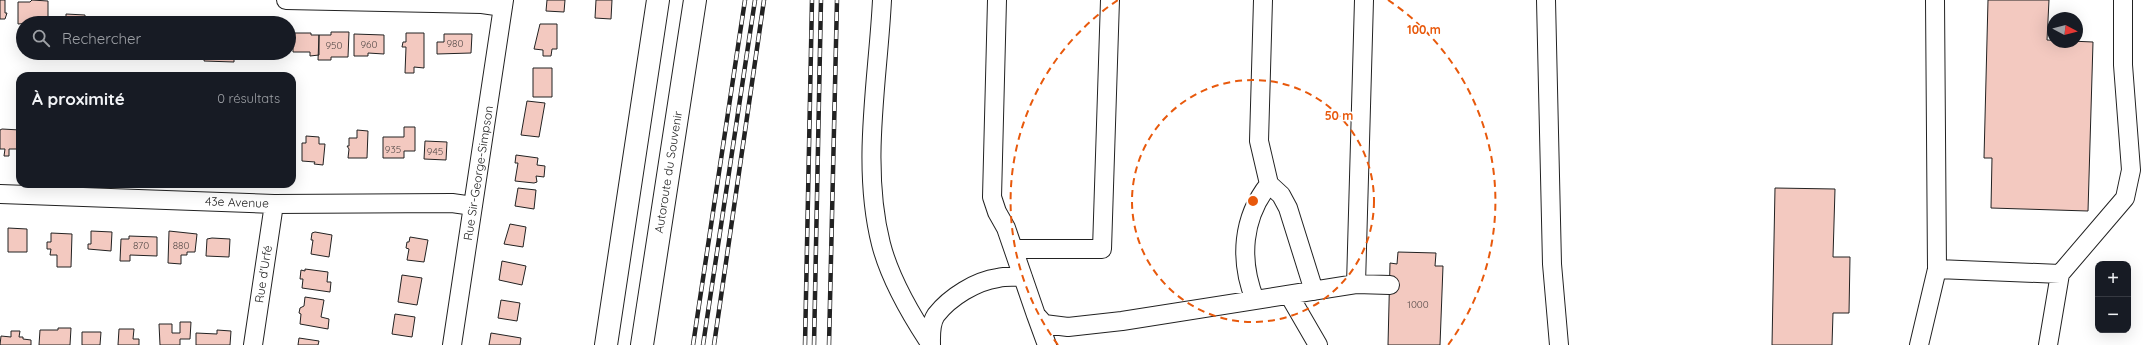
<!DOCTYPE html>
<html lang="fr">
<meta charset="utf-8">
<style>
:root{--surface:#171b24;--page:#242831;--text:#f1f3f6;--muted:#9ea1a6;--line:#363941}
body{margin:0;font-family:Quicksand,sans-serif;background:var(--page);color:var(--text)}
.controls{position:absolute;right:12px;bottom:12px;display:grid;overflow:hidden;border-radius:8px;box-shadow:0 4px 16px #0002}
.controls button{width:36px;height:36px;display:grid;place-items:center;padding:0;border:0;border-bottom:1px solid var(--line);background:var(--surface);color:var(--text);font:20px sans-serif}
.compass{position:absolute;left:2047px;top:12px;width:36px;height:36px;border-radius:50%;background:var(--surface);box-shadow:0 4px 16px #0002;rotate:97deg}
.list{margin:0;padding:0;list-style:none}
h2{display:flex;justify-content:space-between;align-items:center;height:52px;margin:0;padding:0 16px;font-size:17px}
h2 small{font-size:13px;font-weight:400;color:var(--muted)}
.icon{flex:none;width:22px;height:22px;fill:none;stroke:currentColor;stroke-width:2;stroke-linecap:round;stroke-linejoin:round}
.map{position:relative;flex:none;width:2143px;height:345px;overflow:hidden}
.search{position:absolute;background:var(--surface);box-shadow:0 4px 16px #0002;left:16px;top:16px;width:280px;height:44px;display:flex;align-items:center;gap:10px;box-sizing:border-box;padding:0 14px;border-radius:22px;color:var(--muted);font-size:15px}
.panel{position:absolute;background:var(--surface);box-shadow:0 4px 16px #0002;left:16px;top:72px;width:280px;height:116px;border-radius:12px}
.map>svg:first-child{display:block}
.building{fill:#f3c9c0;stroke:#222}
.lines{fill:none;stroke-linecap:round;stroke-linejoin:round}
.minor-casing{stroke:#222;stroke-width:20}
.highway-casing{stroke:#222;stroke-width:24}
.minor{stroke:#fff;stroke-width:18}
.highway{stroke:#fff;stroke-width:22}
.rail-casing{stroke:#222;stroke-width:4.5}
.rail{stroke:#fff;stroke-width:3;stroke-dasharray:9;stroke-linecap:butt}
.ring{fill:none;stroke:#e8590c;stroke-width:2;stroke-dasharray:7 5}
.labels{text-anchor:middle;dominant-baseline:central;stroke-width:3;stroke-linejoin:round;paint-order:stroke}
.number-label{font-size:10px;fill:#564c4a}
.street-label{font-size:12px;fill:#222;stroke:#fff}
.centre{fill:#e8590c;stroke:#fff;stroke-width:2}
.ring-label{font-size:12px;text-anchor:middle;font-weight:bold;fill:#e8590c;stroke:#fff;stroke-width:3;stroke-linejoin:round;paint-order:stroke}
</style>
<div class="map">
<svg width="2143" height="345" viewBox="0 0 2143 345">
<rect width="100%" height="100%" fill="#fff"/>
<path class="building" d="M0,0h5v13h2l-2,6h-5z
M32,0l16,1v20h-17v2l-13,1v-22h12z
M547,0h18l-1,12 -18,-1z
M596,0h16l-1,19 -16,-1z
M1988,0h61l-2,40 46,2 -5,169 -97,-3 1,-50h-8z
M66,14l19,1v8h-19z
M540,24h17v25h-5l-1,7h-8v-6l-9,-1z
M331,32h18l-1,25h-17v3h-13l1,-25h12z
M293,33h18v2h8v20l-9,1v-4h-17z
M406,33h18v35l-10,-1v6h-9l1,-26h-4l1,-5h3z
M354,34l30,1v19l-16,-1v3h-14z
M444,34h28l-1,19 -34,1v-12h7z
M129,53h9v4h-9z
M205,53h29v9l-30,-1z
M533,68h19v29h-19z
M527,101l18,2 -6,34 -18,-2z
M404,127h11v24h-11v7h-21v-21h21z
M2,129l18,1v19h-11v7h-5l1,-7h-5v-19z
M357,130l11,1 -1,27h-19l1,-9 -2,-3h2v-8h8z
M306,136l13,1v7h6l-2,21 -9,-1 1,-2 -13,-1v-18h4z
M425,141l22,1 -1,18 -22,-1z
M516,155l22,3 -1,7 8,1 -1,11 -8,-1 1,6 -3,1 -19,-2 3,-18h-3z
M518,188l18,2 -2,19 -19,-3z
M1775,188l60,1 -2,68h17l-1,56h-16l-1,32h-60z
M510,224l16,3 -3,20 -19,-3z
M8,228l19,1v23h-19z
M91,231l21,1 -1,19 -23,-2v-5h3z
M169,231l28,3 -2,18h-8v3h-6v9l-13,-1z
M315,232l17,3 -3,22 -18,-3 2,-14h-2l1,-7z
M51,233l21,1 -1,33h-14v-12h-7l1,-6h-4v-7h4z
M129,236l28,1v19l-27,-1v6h-10l1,-22h8z
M410,237l18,3 -4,22 -17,-2 2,-11 -3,-1 1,-6h2z
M212,238l18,1 -1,18 -23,-1 1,-17z
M1398,252l38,1 -1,13h8l-3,79h-52l2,-82 7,1z
M502,261l24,5 -4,19 -23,-5z
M305,269l23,3 -1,10h4l-1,10 -28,-4 1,-9h-3l1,-9 4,1z
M402,275l20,3 -5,27 -19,-3z
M305,297l19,3 -3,17 8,2 -1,10 -28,-5 1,-10 -2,-1 1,-5 4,-2z
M501,300l19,3 -3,18 -19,-3z
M395,314l20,3 -3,20 -20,-3z
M180,322h11l-1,17h-10v6h-20l-1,-21h13v9h8z
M58,328h13l-1,17h-31l1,-15h18z
M119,329h15l-1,10h6v6h-21z
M217,330l14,1 -1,14h-34v-12l21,1z
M11,331h9l-1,6h4v2l8,1v5h-31l1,-9 10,1z
M82,332h19l-1,13h-18z
M491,333l30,5 -1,7h-31z
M299,338l20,3 -1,4h-20z"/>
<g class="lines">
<defs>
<path id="minor" d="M286,0l196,4 21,3
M882,0c-4,80 -21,165 -1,244 9,35 30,71 50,101
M997,0l-5,197 5,15 9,16 30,87 8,9 24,3 54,-6 234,-37 8,-284
M1546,0l6,264 7,81
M1935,0l2,269 123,5 -12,71
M1269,184l12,11 7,13 26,83
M0,194l274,10 178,-1 21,3
M1014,249h88l8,-249
M2060,274l65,-76 6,-28 -8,-105v-65
M1356,284l34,1
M1289,295l29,50
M1255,300c-16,-40 -13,-82 14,-116l-10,-43 4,-141
M1036,315l11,30
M253,345l21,-141
M452,345l52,-345
M931,345c0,-10 -1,-21 5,-30 14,-18 40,-34 62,-37 8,-2 17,-1 25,-1
M1919,345l18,-76"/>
<path id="highway" d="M606,345l52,-345
M642,345l53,-345"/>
</defs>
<use href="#minor" class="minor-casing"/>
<use href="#highway" class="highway-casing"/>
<use href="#minor" class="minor"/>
<use href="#highway" class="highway"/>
<defs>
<path id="rail" d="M693,345l52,-345
M703,345l52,-345
M714,345l50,-345
M805,345l7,-345
M814,345l7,-345
M829,345l8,-345"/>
</defs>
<use href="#rail" class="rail-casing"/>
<use href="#rail" class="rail"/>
</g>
<g class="ring">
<circle cx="1253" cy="201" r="121"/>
<path d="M1058 345A242 242 0 0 1 1118 0M1388 0A242 242 0 0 1 1448 345"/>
</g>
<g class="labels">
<g class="number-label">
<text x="455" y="43">980</text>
<text x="369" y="44">960</text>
<text x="334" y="45">950</text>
<text x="393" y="149">935</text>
<text x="435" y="151">945</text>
<text x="141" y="245">870</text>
<text x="181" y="245">880</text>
<text x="1418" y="304">1000</text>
</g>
<g class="street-label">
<text transform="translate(668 172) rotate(-81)">Autoroute du Souvenir</text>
<text transform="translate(478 173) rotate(-81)">Rue Sir-George-Simpson</text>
<text transform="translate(237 202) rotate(2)">43e Avenue</text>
<text transform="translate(263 274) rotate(-81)">Rue d'Urfé</text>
</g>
</g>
<circle cx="1253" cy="201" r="6" class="centre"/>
<g class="ring-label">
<text x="1424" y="34">100 m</text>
<text x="1339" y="120">50 m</text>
</g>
</svg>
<div class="controls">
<button>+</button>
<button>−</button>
</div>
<svg class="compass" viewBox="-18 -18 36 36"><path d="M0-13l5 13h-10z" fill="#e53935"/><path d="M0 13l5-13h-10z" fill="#9ea1a6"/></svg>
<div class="search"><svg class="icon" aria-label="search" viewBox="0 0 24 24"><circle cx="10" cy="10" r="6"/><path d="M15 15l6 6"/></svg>Rechercher</div>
<section class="panel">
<h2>À proximité<small>0 résultats</small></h2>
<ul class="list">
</ul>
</section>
</div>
